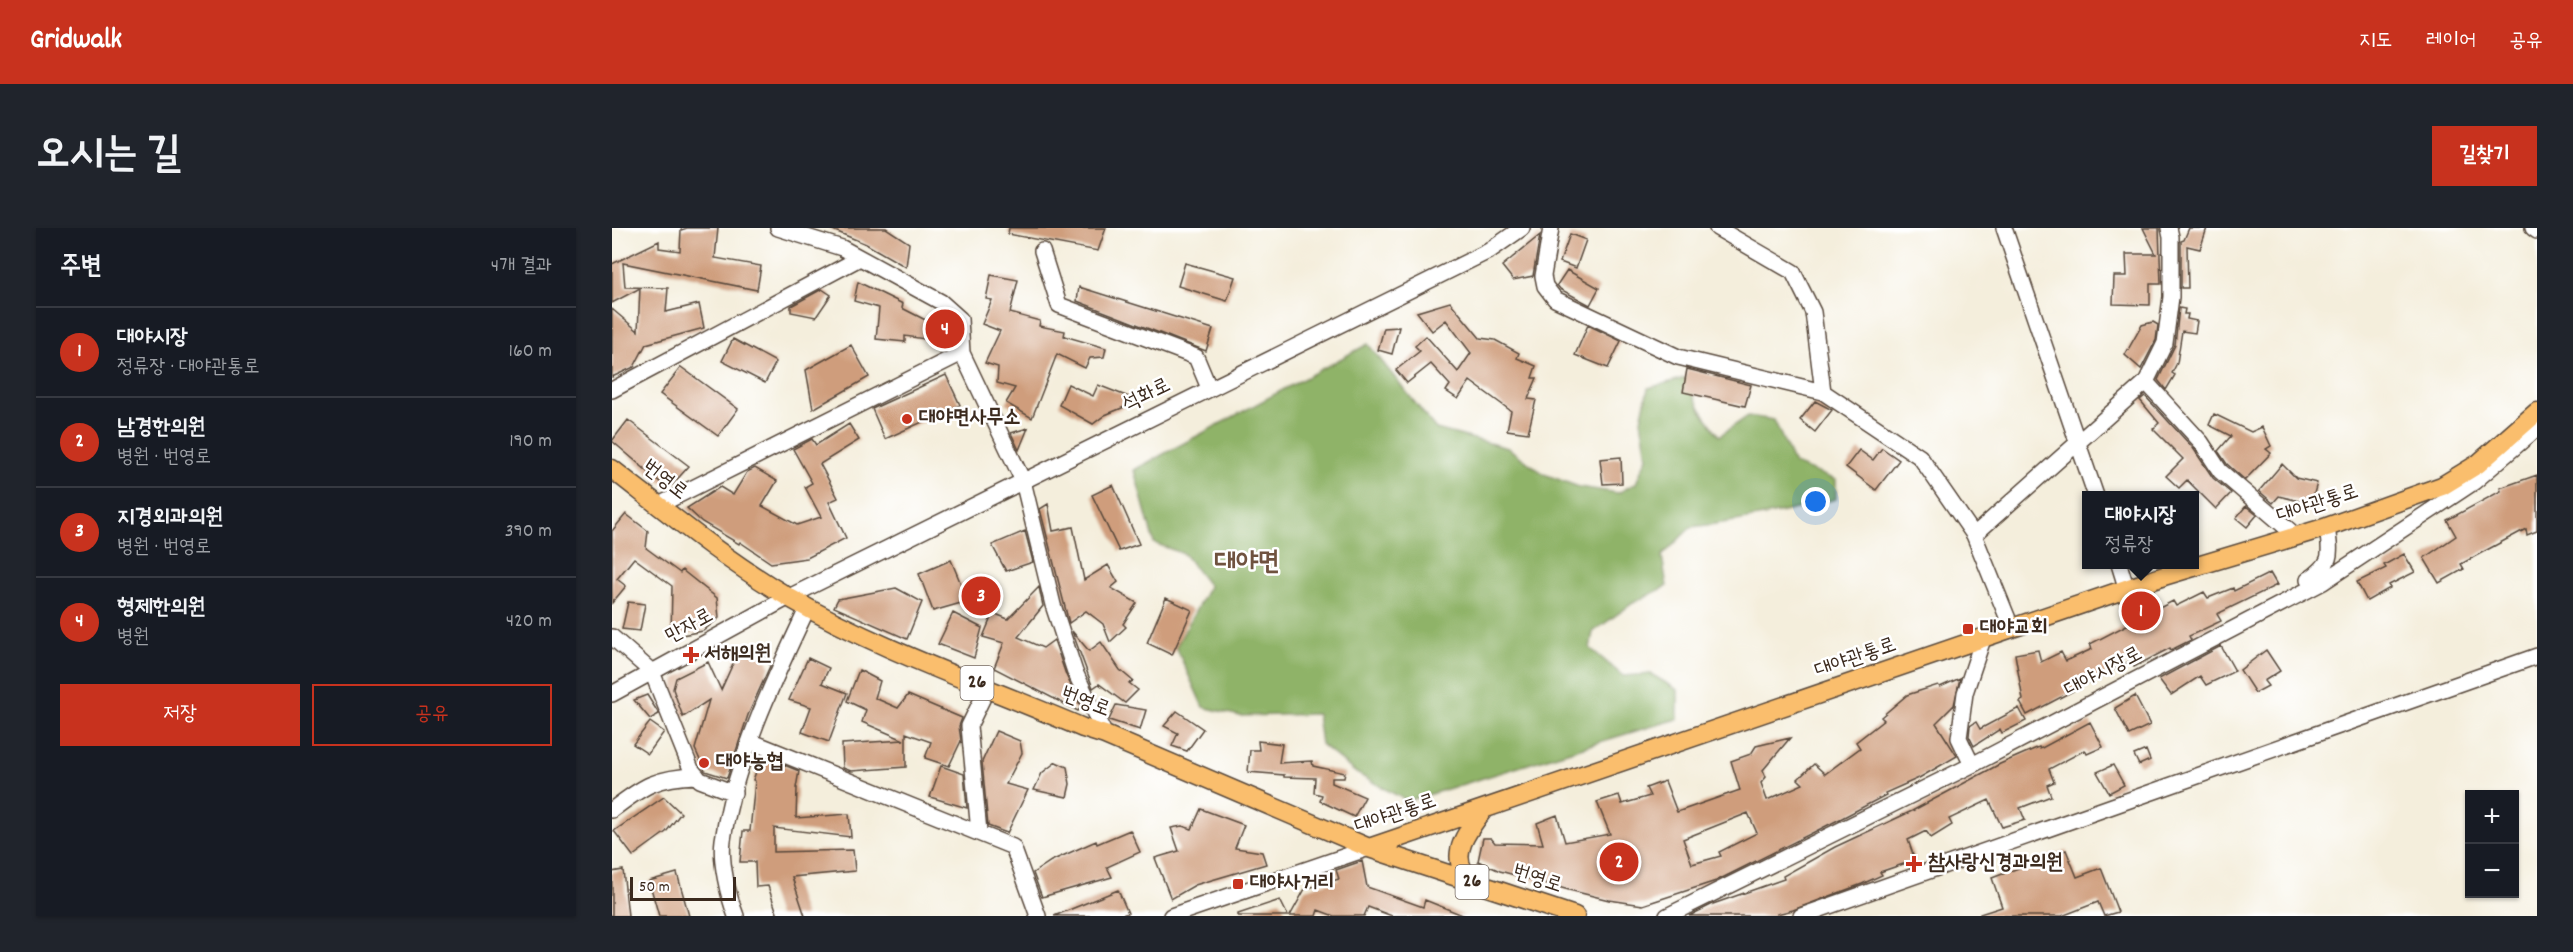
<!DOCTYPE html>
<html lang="ko">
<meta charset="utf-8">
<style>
:root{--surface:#171b24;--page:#20242c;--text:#f1f3f6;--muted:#9ea1a6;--line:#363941;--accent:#c8321e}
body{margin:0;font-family:Dekko,"Poor Story",sans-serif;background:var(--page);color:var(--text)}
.controls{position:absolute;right:18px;bottom:18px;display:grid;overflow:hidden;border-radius:0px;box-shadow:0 2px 4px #0004}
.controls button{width:54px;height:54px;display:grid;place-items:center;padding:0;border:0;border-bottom:2px solid var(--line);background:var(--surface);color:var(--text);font:30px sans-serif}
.scale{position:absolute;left:18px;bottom:15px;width:106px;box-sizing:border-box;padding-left:6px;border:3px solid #3b2a1e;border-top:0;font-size:16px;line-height:21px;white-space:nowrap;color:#3b2a1e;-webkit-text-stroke:4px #fff;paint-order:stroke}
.you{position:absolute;left:1204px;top:274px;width:21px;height:21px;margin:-15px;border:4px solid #fff;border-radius:50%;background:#1a73e8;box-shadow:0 0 0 9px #1a73e833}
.badge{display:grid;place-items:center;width:39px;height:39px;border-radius:50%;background:var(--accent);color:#fff;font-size:20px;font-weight:700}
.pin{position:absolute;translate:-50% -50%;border:3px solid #fff;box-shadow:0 2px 6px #0006}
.popup{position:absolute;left:1470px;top:263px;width:117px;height:78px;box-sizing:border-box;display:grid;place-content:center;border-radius:0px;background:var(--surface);filter:drop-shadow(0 2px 4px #0005);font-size:20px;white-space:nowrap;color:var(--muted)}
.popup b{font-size:22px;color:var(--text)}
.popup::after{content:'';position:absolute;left:50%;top:100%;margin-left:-12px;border:12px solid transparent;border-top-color:var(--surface)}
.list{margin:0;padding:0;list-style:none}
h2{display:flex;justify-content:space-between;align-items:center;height:78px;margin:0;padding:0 24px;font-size:26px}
h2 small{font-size:20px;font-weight:400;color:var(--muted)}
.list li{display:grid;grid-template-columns:39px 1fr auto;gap:18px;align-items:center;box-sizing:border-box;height:90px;padding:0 24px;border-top:2px solid var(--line)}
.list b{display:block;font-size:22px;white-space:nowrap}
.list p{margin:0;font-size:20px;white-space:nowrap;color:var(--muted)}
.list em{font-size:20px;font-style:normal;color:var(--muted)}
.actions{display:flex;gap:12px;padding:18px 24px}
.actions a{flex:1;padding:14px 0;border:2px solid var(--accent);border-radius:0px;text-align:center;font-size:21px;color:var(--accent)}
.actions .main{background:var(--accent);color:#fff}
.map{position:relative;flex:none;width:1925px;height:688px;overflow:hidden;border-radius:0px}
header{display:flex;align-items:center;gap:36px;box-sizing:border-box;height:84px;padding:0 30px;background:var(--accent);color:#fff}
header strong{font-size:28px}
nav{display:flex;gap:33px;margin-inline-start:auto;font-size:21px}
.intro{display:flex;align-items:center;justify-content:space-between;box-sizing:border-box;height:144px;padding:0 36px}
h1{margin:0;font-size:42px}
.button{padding:15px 27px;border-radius:0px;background:var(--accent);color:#fff;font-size:21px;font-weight:700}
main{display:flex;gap:36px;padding:0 36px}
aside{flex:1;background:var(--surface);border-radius:0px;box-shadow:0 2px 4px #0004}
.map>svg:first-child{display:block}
.forest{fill:#8fb368;stroke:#656e43;stroke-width:1.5}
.building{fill:#cf9d7b;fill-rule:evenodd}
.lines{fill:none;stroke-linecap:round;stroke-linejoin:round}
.minor-casing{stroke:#57473a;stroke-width:18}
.major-casing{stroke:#57473a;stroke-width:21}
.minor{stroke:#fff;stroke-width:15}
.major{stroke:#fabe6d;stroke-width:18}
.poi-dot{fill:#c8321e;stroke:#fff;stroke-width:2}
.labels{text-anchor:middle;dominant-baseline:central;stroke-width:5;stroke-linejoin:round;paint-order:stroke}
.shield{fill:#fff;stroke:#766a62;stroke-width:1.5}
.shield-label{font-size:20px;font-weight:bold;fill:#3b2a1e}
.street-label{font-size:21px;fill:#3b2a1e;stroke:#fff}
.poi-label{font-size:21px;font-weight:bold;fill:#3b2a1e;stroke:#fff;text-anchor:start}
.district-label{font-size:27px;font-weight:bold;fill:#6f523f;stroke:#fff}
</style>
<header>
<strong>Gridwalk</strong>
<nav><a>지도</a><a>레이어</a><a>공유</a></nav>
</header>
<div class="intro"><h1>오시는 길</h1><a class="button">길찾기</a></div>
<main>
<aside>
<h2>주변<small>4개 결과</small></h2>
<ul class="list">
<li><span class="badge">1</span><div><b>대야시장</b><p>정류장 · 대야관통로</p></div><em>160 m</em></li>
<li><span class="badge">2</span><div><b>남경한의원</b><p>병원 · 번영로</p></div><em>190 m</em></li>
<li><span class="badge">3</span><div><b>지경외과의원</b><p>병원 · 번영로</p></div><em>390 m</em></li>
<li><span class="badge">4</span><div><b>형제한의원</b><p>병원</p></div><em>420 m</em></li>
</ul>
<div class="actions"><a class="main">저장</a><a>공유</a></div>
</aside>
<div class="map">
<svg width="1925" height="688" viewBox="0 0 1925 688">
<rect width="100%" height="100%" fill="#fff"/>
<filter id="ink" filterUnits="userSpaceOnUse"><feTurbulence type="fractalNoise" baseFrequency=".0167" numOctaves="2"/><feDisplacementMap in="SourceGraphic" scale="12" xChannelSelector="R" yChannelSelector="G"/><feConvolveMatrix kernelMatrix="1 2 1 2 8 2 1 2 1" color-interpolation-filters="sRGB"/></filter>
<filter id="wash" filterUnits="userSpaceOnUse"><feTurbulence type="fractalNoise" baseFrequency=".008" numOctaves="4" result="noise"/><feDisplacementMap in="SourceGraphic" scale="24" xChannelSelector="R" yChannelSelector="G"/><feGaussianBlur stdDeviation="1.35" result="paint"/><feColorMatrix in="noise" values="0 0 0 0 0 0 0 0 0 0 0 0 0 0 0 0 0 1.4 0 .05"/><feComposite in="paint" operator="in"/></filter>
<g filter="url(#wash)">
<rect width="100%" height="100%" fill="#f4eedc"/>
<path class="forest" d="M756,116l68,85 72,19 36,26 35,13 39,6 18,-10 11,-26 -6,-37 7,-32 37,-10 16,32 18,26 29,-20 26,4 20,44 42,16v19c-48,13 -95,23 -145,28l-29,29 5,30 -34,17 -40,29 -3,16 33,28 28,-2 27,16v29c-91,25 -180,56 -271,82l-51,-28 -35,-29 -4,-30 -77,2 -37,-9 -27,-60 33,-61 -25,-32 -30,-11 -20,-73z"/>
<g id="blocks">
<path class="building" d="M75,0h31l-3,30 46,8 -4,24 -134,-27 2,24 43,1 -2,24 33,-8 5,24 -58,16 -12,23 -22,10v-68l26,22 2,-43 -28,15v-39l47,-23v7l21,3 1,-21z
M216,0h58l23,15 -3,24 -40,-23z
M397,0h97l-8,23 -90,-17z
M1531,0h16l2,56h-11v21l-37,-1 1,-28h13l-1,-22h30z
M1577,0h18l-7,21 -13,-3 1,42h-7v-47l3,-1z
M958,6l16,6 -10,28 -16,-6z
M928,7l-7,41 -20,4 -11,-14z
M573,35l50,14 -8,24 -49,-15z
M955,42l32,18 -9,17 -30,-16 -3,-4z
M379,47l27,5 -8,33 30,8 -1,5 26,5 -1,5 42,12 -2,9 -14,1 -5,10 -28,-14 -25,64 -26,-15 9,-15 -18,-5 1,-16 -13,-4 15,-32 -18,-7 10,-24 -6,-1z
M246,54l45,22 -1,4 45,23 -2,11 -40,-6v6l-29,-3 3,-31 -25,-7z
M467,59l134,42 -7,22 -129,-50z
M210,61l9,6 -15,22 -25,-5v-6z
M838,74l30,36 15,2 24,13 -2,5 19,8 -4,12h5l-9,21 8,1 -8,33 -21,-3 4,-19 -41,-30 -12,18 -12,-8 4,-6 -19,-21 -24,19 -11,-13 24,-19 -5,-5 11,-10 32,36 13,-19 -25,-33 -14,11 -15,-19z
M1567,80l6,1 -1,5h4l-1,5 10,2 -2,12 -13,-2 -5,32 -5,10 3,2 -9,15 -8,-10 17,-35z
M1541,94l5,3 -2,15 -15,29 -16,-14 17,-30z
M976,97l33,16 -13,27 -33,-13z
M787,99l-7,27 -14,-4 6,-22z
M121,111l43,23 -11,21 -43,-22z
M239,117l18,32 -56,32 -7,-39z
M69,139l57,42 -20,27 -58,-42z
M1075,141l64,16 -6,21 -62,-14z
M334,147l14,30 -75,34 -13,-30z
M456,156l25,12 5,-11 41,16 -34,14 -12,9 -34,-19z
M1533,168l48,52 20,30 18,15 -15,16 -29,-29 -8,8 -13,-12 17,-17 -30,-30 6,-6 -19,-23z
M1203,173l17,9 -17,22 -15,-12z
M1602,186l37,18 11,-5 9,19 -5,3 5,4 -26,27 -18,-16 -9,-13 13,-15 -22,-11z
M16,192l61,46 -17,19 -12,-3 -48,-41z
M237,196l10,16 -39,24 18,34 -9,4 17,36 -39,20 -36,5 -31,-21 -1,2 -37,-22 -15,-14 33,-21 13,8 14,-23 8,-4 22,13 -15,25 35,19 24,-8 -16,-30 7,-4 -19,-34 19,-10 4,6z
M416,200l-9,22 -8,-17z
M1270,220l17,12 -23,30 -30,-23 13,-17 14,10z
M1009,229l1,26 -19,1 -3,-25z
M1670,236l14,14 21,5 -6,21 -32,-8 -6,7 -14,-12z
M1925,247v56l-10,4 -1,-6 -43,23 -22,12 3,5 -25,14 -15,-25 32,-22 -9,-16 54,-29 -1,-3z
M501,257l26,59 -20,7 -27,-56z
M436,276l5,27 20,-4 11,53 24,-15 10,17 -7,6 26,15 -14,21 3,3 -16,15 -7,-18 -17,-13 -17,12 -29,-114z
M1634,278l11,9 -10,12 -11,-9z
M14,286l22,17 -2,17 34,25 2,-3 35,28 2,20 -16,13 -32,6 1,-51 -38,-28 -17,21 9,7 -14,17v-72z
M413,303l8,31 -27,9 -14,-26z
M1792,326l11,18 -26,13 1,3 -23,13 -10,-19 29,-14 -2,-3z
M339,332l17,41 -35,10 -14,-37z
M1658,345l7,12 -60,29 4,7 -32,15 2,4 -20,10 -1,-2 -36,19 -4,-6 -103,54 -7,-13 3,-2 -8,-46 23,-4 3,12 20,-10 5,9 26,-12 -2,-5 83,-43 3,5 28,-14 4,6 25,-10 1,3z
M427,359l4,19 -25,31 25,11 11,-8 12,35 15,32 -3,4 -84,-43 10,-25 -21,-6 10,-24 15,6z
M284,360l26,14 -15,37 -73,-32 4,-8z
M554,370l26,12 -20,45 -25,-12z
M16,374l17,2 -5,27 -18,-2z
M341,385l29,15 -8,30 -36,-14z
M460,403l17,20 12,-9 19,28 13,11 -4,2 9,7 -13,13 -26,-19 -6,4z
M1609,418l14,25 -29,14 -6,-9 -29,19 -12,-16z
M128,420l26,9 4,9 -22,49 -21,63 -22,-7 -10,-22 14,-49 -26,17 -10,-28 3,-11 32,-16 13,28z
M1654,422l14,21 -16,10 4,5 -13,7 -15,-23z
M196,430l21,10 -7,15 25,10 -18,49 -27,-10 9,-25 -22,-7z
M247,442l21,11 -5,17 23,10 10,-13 54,23 -3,8 2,15 -12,25 -24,-8 6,-16 -25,-9v34l-55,4 -8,-3 -1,-24 62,-4 -42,-18 4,-12 -19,-9z
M1348,450l-6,27 -18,18 21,33 -38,22 -34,15 1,2 -46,24 -124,62 -73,24 -34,-5 -40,-10 -69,-19 -22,-10 5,-23h8l4,5 48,1 -6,-21 20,-8 8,27 45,-8 -13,-32 22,-7 3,9 28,-8 -4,-8 19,-7 12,31 63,-22 -9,-29 20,-7 5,-8 34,-8 -27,32 3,7 -5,6 6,17 36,-16 -5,-5 16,-15 11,10 35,-26 -4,-6 28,-22 -3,-3 26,-22 31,-10 2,2zM1136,585l9,20 -38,19 2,4 -29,8 -9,-25z
M35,467l12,19 -9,5 -16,-19z
M1523,468l15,29 -21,10 -14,-27z
M504,477l30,5 -6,20 -31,-10z
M1407,480l7,13 -24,12 -2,-4 -26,17 -5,-10 1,-10 6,-4 4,7z
M565,483l26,18 -16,22 -15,-5 6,-13 -14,-7z
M38,494l14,10 -16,22 -15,-10z
M1478,494l13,25 -16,7 -2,-4 -36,19 5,13 -7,3 4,11 -31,12 5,12 -23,7 -13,-27 -40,19 3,6 -21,13 -5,-7 -18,9 7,20 -35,12 2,3 -20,9 -69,26 -16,4 1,2h-89l24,-12 71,-25 -1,-3 52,-29 77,-36 88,-47 39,-17 1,2z
M384,503l24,10 2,12 -16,31 22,6 -21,43 -19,-7 -6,-64z
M646,513l24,3 -3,19 33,-2 1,5 32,7 -1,5h-12v5l33,14 -11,20 -34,-16 2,-6 -8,-2 1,-15 -31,-1v-2l-36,-3 2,-22h9z
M1534,522l4,10 -11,5 -5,-10z
M150,528l37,15 -3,17h1l-1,30 53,-4 2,23 -77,-9v24l79,-2 2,21 -63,6 13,39h-27l-10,-30 -12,1 -1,-25h-15l3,-31h7l5,-50 -2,-1z
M444,534l11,5 3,17 -3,13 -33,-7 8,-17z
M1501,537l11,20 -15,8 -12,-21z
M329,538l23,8 3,34 -37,-11z
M52,569l17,16 -15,19 -33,24 -19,-25z
M589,581l43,16 -9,23 27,4 4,12 -71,21 -24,14 -16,-41 24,-7 -8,-23 11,-2 10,3z
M518,602l10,22 -33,15 5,10 -70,20 -9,-24 18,-12 45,-20 1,3z
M1454,622l11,27 24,-9 17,44 -14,4 -6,-14 -36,14h-82v-2l22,-7 -10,-29z
M750,633l5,26 56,20 2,-7 40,16h-73l-24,-9 -4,9h-30l-16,-6 -2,6h-26l15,-27 34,-10 -3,-9z
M11,642l5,46h-16v-44z
M65,645l12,43h-30l-10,-35z
M506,662l10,23 -9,3h-65z
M668,672l8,16h-50v-2z"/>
</g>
</g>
<g filter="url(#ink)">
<use href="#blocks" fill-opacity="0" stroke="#57473a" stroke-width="1.5"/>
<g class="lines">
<defs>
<path id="minor" d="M166,0l64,20 99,54 19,17 2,34 61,128 30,124 22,67 30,63
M939,0l-8,48 2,10 10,13 123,58 145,35 97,65 54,78 38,94
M1105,0l76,44 20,40 10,80
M1392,0l92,268
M1921,0l4,3
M430,23l17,54 137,52 13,31
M1534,154l55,60 19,29 76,65
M0,162l248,-132
M47,277l303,-152
M1362,307l172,-153 19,-39 6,-46v-60l-2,-9
M1507,336l8,26
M1696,352c25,-17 23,-24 19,-53
M0,409l40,35 39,97 9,11 34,13
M0,466l177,-97 700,-346 33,-23
M138,513l263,106 25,69
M1360,537l-13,-27 6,-45 18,-54
M0,582c31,-24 45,-33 85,-34
M367,604l-10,-106 19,-39
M124,688c-8,-21 -16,-54 -13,-76 11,-77 52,-163 85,-233
M559,688l198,-68
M1055,688l305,-151 351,-183 151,-100 63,-54
M1189,688l736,-260"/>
<path id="major" d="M0,241c58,45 113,91 176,128 93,54 197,89 295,131l22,7 264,113 206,68
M757,620l795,-272 163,-49 115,-41 36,-22 59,-52
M864,655c-4,-4 -10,-8 -13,-13 -12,-21 9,-44 20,-60"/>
</defs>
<use href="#minor" class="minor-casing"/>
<use href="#major" class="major-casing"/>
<use href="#minor" class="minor"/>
<use href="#major" class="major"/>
</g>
</g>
<g class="poi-dot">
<circle cx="295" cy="191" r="6"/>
<rect x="1350" y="395" width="12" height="12" rx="3"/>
<path d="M76 418h6v6h6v6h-6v6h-6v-6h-6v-6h6z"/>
<circle cx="92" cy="535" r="6"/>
<path d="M1299 627h6v6h6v6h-6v6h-6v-6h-6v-6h6z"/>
<rect x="620" y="650" width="12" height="12" rx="3"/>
</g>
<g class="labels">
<g class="shield">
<rect x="348.5" y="438" width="33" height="34" rx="4.5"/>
<rect x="843.5" y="637" width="33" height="34" rx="4.5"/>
</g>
<g class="shield-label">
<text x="365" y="455">26</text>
<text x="860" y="654">26</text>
</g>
<g class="street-label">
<text transform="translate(535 168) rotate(-26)">석화로</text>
<text transform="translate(52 253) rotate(38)">번영로</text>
<text transform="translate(1706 277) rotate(-18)">대야관통로</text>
<text transform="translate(78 399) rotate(-29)">만자로</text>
<text transform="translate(1244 431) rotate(-19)">대야관통로</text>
<text transform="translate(1492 445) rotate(-28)">대야시장로</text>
<text transform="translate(473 475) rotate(21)">번영로</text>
<text transform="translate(784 587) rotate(-19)">대야관통로</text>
<text transform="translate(925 652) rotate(18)">번영로</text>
</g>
<g class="poi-label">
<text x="307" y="191">대야면사무소</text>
<text x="1368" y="401">대야교회</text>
<text x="92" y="427">서해의원</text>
<text x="104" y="535">대야농협</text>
<text x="1316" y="636">참사랑신경과의원</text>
<text x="638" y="656">대야사거리</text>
</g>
<g class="district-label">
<text x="635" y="335">대야면</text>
</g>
</g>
</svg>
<div class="controls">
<button>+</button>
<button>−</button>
</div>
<div class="scale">50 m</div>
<div class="you"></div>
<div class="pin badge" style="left:1529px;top:383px">1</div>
<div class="popup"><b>대야시장</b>정류장</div>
<div class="pin badge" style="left:1007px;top:634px">2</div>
<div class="pin badge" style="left:369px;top:368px">3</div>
<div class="pin badge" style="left:333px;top:101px">4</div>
</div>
</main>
